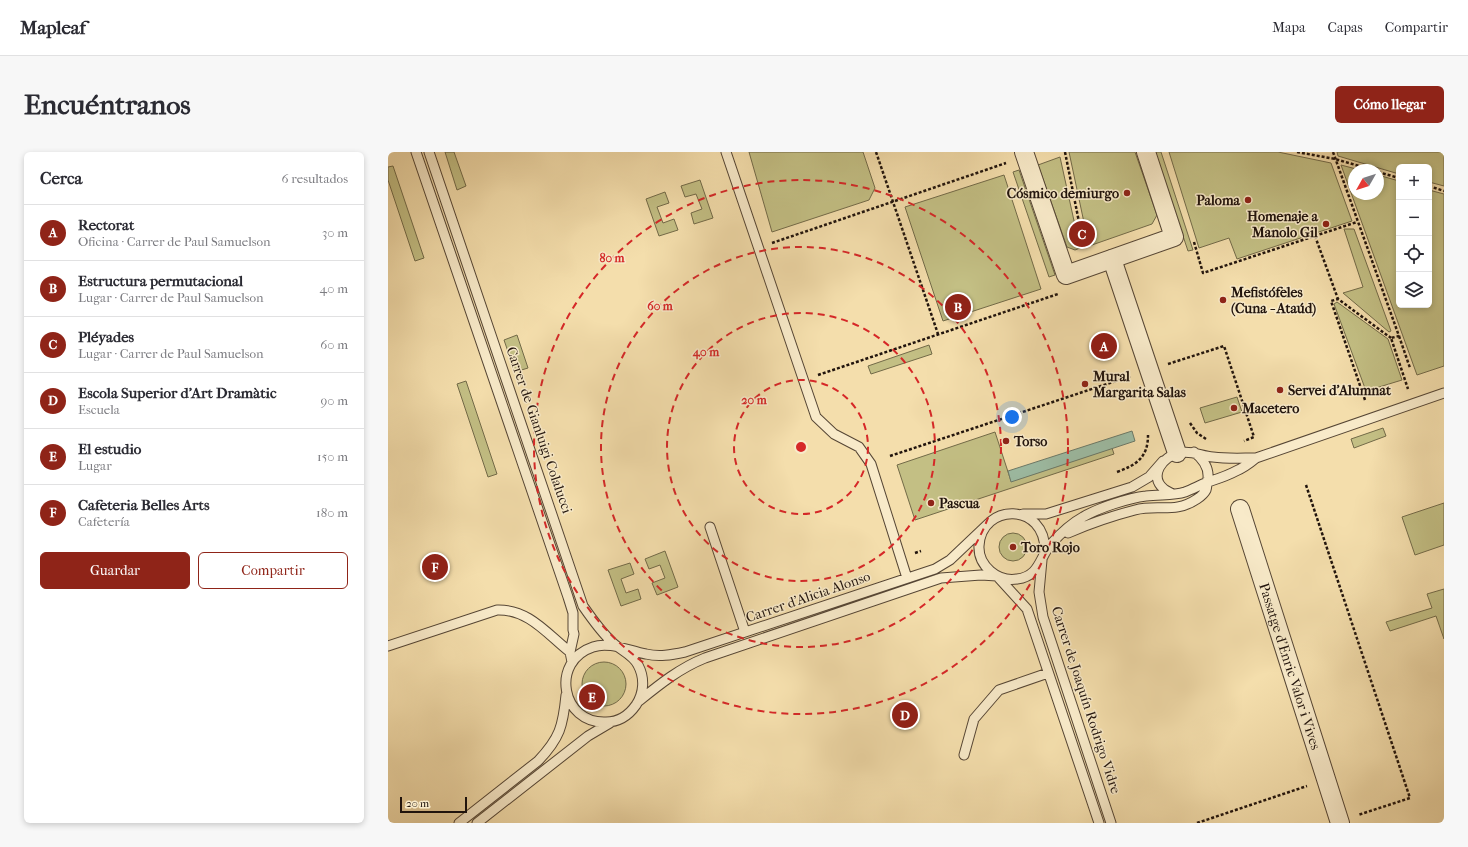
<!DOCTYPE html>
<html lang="es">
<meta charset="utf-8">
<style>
:root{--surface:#fff;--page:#f7f7f7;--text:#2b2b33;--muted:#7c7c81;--line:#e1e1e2;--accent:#8f2418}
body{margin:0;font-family:"IM FELL French Canon",serif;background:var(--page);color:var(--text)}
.controls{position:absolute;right:12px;top:12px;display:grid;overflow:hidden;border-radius:6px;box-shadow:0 2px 6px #0003}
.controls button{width:36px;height:36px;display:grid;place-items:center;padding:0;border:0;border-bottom:1px solid var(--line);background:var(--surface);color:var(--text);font:20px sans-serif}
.compass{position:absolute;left:960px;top:12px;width:36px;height:36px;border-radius:50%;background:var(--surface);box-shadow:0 2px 6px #0003;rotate:231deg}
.scale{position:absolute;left:12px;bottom:10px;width:67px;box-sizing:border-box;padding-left:4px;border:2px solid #21140d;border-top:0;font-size:11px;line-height:14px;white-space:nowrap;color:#21140d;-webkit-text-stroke:3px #f8eac9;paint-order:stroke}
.you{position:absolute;left:624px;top:265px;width:14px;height:14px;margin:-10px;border:3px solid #fff;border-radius:50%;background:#1a73e8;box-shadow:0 0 0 6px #1a73e833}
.badge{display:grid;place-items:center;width:26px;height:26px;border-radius:50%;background:var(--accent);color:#fff;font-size:13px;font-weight:700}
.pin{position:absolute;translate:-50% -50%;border:2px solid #fff;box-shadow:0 1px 4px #0006}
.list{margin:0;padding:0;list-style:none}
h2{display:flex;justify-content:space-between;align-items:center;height:52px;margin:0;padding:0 16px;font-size:17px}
h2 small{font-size:13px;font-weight:400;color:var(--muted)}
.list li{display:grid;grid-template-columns:26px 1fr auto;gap:12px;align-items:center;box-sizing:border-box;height:56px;padding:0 16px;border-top:1px solid var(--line)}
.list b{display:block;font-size:15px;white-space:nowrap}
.list p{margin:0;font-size:13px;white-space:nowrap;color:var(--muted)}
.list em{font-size:13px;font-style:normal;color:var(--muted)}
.actions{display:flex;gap:8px;padding:12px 16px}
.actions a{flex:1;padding:9px 0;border:1px solid var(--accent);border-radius:6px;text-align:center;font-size:14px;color:var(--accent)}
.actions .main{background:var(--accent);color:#fff}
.icon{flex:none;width:22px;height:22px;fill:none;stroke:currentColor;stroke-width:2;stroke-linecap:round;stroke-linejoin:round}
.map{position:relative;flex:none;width:1056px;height:671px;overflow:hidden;border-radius:6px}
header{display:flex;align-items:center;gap:24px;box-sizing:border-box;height:56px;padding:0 20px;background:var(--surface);border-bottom:1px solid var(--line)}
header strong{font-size:19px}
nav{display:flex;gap:22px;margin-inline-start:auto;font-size:14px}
.intro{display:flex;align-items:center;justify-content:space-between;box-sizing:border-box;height:96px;padding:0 24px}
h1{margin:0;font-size:28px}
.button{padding:10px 18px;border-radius:6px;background:var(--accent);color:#fff;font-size:14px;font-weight:700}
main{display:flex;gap:24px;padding:0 24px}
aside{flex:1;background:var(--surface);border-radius:6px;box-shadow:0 2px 6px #0003}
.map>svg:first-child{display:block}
.green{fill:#c3bf84;stroke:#726a48}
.water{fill:#9dbda5;stroke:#6b7968}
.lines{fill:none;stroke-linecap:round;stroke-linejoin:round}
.lane-casing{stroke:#564635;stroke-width:11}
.street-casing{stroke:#564635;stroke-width:20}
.path{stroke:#21140d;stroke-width:2.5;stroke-dasharray:3 2;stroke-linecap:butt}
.lane{stroke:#f8eac9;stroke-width:9}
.street{stroke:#f8eac9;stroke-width:18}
.ring{fill:none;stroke:#d62828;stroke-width:2;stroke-dasharray:7 5}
.poi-dot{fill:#8f2418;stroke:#f8eac9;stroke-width:1.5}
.labels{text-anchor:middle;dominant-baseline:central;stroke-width:3;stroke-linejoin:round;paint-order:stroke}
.poi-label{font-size:14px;font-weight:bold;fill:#21140d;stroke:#f8eac9;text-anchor:start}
.street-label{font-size:14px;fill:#21140d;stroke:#f8eac9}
.centre{fill:#d62828;stroke:#f8eac9;stroke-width:2}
.ring-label{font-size:12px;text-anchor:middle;font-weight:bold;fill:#d62828;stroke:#f8eac9;stroke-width:3;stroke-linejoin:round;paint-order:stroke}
</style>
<header>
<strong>Mapleaf</strong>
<nav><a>Mapa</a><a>Capas</a><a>Compartir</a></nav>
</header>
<div class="intro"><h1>Encuéntranos</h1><a class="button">Cómo llegar</a></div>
<main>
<aside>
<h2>Cerca<small>6 resultados</small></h2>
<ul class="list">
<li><span class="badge">A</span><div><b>Rectorat</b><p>Oficina · Carrer de Paul Samuelson</p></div><em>30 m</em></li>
<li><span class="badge">B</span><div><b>Estructura permutacional</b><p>Lugar · Carrer de Paul Samuelson</p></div><em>40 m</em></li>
<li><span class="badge">C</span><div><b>Pléyades</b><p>Lugar · Carrer de Paul Samuelson</p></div><em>60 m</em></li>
<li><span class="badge">D</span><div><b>Escola Superior d'Art Dramàtic</b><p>Escuela</p></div><em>90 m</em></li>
<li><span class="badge">E</span><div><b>El estudio</b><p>Lugar</p></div><em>150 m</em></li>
<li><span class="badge">F</span><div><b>Cafeteria Belles Arts</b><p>Cafetería</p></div><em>180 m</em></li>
</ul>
<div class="actions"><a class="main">Guardar</a><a>Compartir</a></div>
</aside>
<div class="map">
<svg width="1056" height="671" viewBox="0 0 1056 671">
<rect width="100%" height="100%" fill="#f4deac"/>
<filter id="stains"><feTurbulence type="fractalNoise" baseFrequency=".005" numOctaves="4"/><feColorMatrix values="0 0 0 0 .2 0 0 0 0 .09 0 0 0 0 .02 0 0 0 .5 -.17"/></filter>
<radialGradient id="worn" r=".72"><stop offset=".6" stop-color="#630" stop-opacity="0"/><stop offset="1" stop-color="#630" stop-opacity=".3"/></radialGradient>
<path class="green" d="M57,0h9l12,34 -9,4z
M361,0h114l12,36 -6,12 -97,32z
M681,0h66l22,63 -5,9 -63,22z
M767,0h6l32,98 -5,1z
M781,0h109l53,11 21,58 -115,38 -8,-21 -30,10z
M949,0h107v34l-15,-4v-15h-30v7l-61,-18z
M672,5l20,91 -5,2 -8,-3 -29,-82z
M953,13l19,5h-6v24h24v-19l21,6v124h30v-115l15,4v172l-27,9z
M5,14l31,92 -9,3 -27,-81v-13z
M631,18l36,105 -6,2 -36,-105z
M616,23l37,114 -98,32 -38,-114z
M312,28l13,38 -19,6 -3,-11 11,-4 -6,-15 -11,3 -4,-11z
M277,40l4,11 -12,4 6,16 11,-4 4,11 -19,6 -13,-37z
M956,77h10l37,102 -2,1 -46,-39 20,-6z
M949,150l51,37 14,41 -36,11 -32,-87z
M129,183l11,33 -13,4 -11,-32z
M541,193l3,9 -61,20 -3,-8z
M78,229l31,93 -9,3 -31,-93z
M849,245l5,15 -37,11 -5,-15z
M995,276l3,8 -32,12 -3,-9z
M607,280l16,49 101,-33 2,6 -199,66 -18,-55z
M1056,351v42l-29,10 -13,-38z
M611 395a14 14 0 1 1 28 0a14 14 0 1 1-28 0Z
M277,399l13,36 -21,8 -5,-12 13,-5 -5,-13 -11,4 -4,-10z
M242,411l4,11 -13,5 5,14 12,-4 3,10 -20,7 -13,-36z
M1056,437v50l-8,-23 -46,15 -4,-9 46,-14 -5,-14z
M194 532a22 22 0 1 1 44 0a22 22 0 1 1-44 0Z"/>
<path class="water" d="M744,279l3,10 -124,41 -3,-11z"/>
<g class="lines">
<defs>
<path id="lane" d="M28,0l152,445 5,16v17l1,4 -4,18 2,10
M41,0l154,454c9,13 18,26 30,37 9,8 20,12 25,22 7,13 6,28 -2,40 -7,10 -17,17 -30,17 -45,2 -56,-61 -13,-75 16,-6 36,4 53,7 13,3 25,1 39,-2l250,-83 15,-9 39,-37
M338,0l90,265 18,17 25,13 12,17 36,114
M784,342c-2,-2 -6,-3 -8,-5 -16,-13 -1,-33 15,-36 12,-3 22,3 34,4 14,2 29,1 43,1
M635,362h23l86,-27 17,-10 14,-16
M322,375l35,105
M680,381c21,-9 44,-17 67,-23 23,-6 40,4 62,-11 3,-2 7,-5 9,-9 1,-3 1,-8 2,-12 1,-11 -5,-19 -14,-26
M657,400c1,-51 -64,-49 -66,-6 -1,20 19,36 38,33 23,-3 22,-21 34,-35 9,-10 21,-21 32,-27 15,-9 46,-19 63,-21 13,-2 27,0 39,-4 8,-3 15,-7 23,-10 9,-3 19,-6 28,-11 7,-3 14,-8 20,-13l188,-65
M654,408l-3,32 4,25 68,206
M0,494l109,-36c32,-1 50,24 73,42
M251,549c21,-17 41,-33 66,-43l236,-80 40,-3 16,1 30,33 72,214
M576,603l10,-36 25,-29 49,-17
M71,671l79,-62c22,-23 25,-35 28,-66
M89,671l111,-87 22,-13"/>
<g id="street">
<path d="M636,0l42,123 108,-38 -28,-85"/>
<path d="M724,107l65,194"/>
<path id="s1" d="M852,357l100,314"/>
</g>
</defs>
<use href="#lane" class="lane-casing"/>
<use href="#street" class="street-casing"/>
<path class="path" d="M488,0l62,182
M677,0l19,95
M909,0l38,7 38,11
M945,0l66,184 -8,2 17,51
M990,20l21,6
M1041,34l15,5
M927,84l23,63
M806,90l9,31 154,-51
M384,91l234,-80
M1011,184l11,32
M780,212l56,-18 30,91 -10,4
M430,223l240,-81
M977,248l-34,-99 7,-2 53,39
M802,271l7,10 9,6
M502,304l241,-80
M729,320c19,-7 31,-14 31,-37
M918,333l104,313 -52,17
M527,401l6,-2
M809,671l110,-37"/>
<use href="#lane" class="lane"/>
<use href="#street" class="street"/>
</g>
<g class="ring">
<circle cx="413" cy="295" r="67"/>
<circle cx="413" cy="295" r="134"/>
<circle cx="413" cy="295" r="200"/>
<circle cx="413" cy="295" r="267"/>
</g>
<g class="poi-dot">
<circle cx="739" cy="41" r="4"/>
<circle cx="860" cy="48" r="4"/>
<circle cx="938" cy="72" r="4"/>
<circle cx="835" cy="148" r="4"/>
<circle cx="697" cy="232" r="4"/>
<circle cx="892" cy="238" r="4"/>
<circle cx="846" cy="256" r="4"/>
<circle cx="618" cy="289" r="4"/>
<circle cx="543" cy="351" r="4"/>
<circle cx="625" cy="395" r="4"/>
</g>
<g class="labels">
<g class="poi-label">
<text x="731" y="41" text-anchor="end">Cósmico demiurgo</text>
<text x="852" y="48" text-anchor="end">Paloma</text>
<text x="930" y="64" text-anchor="end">Homenaje a<tspan x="930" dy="16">Manolo Gil</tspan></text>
<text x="843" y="140">Mefistófeles<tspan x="843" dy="16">(Cuna - Ataúd)</tspan></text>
<text x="705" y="224">Mural<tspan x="705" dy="16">Margarita Salas</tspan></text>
<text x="900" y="238">Servei d'Alumnat</text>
<text x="854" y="256">Macetero</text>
<text x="626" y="289">Torso</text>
<text x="551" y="351">Pascua</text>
<text x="633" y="395">Toro Rojo</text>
</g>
<g class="street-label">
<text transform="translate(151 278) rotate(71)">Carrer de Gianluigi Colalucci</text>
<text transform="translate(420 445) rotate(-19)">Carrer d'Alicia Alonso</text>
<text stroke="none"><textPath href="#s1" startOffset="165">Passatge d'Enric Valor i Vives</textPath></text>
<text transform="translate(698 548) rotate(72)">Carrer de Joaquín Rodrigo Vidre</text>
</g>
</g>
<circle cx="413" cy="295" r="6" class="centre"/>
<g class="ring-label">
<text x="224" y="110">80 m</text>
<text x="272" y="158">60 m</text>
<text x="318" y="204">40 m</text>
<text x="366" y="252">20 m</text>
</g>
<rect width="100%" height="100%" filter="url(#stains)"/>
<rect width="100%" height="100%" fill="url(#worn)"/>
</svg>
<div class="controls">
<button>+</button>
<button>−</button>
<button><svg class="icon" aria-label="locate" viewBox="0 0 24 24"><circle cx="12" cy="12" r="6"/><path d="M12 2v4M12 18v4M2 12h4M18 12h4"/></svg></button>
<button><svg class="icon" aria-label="layers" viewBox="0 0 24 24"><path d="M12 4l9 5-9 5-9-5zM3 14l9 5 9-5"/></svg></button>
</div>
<svg class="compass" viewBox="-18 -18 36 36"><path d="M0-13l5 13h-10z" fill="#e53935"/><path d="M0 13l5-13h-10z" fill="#7c7c81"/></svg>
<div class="scale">20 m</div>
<div class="you"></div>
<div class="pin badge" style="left:716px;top:194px">A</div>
<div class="pin badge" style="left:570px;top:155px">B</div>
<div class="pin badge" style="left:694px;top:82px">C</div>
<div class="pin badge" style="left:517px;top:563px">D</div>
<div class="pin badge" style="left:204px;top:545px">E</div>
<div class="pin badge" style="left:47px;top:415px">F</div>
</div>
</main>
